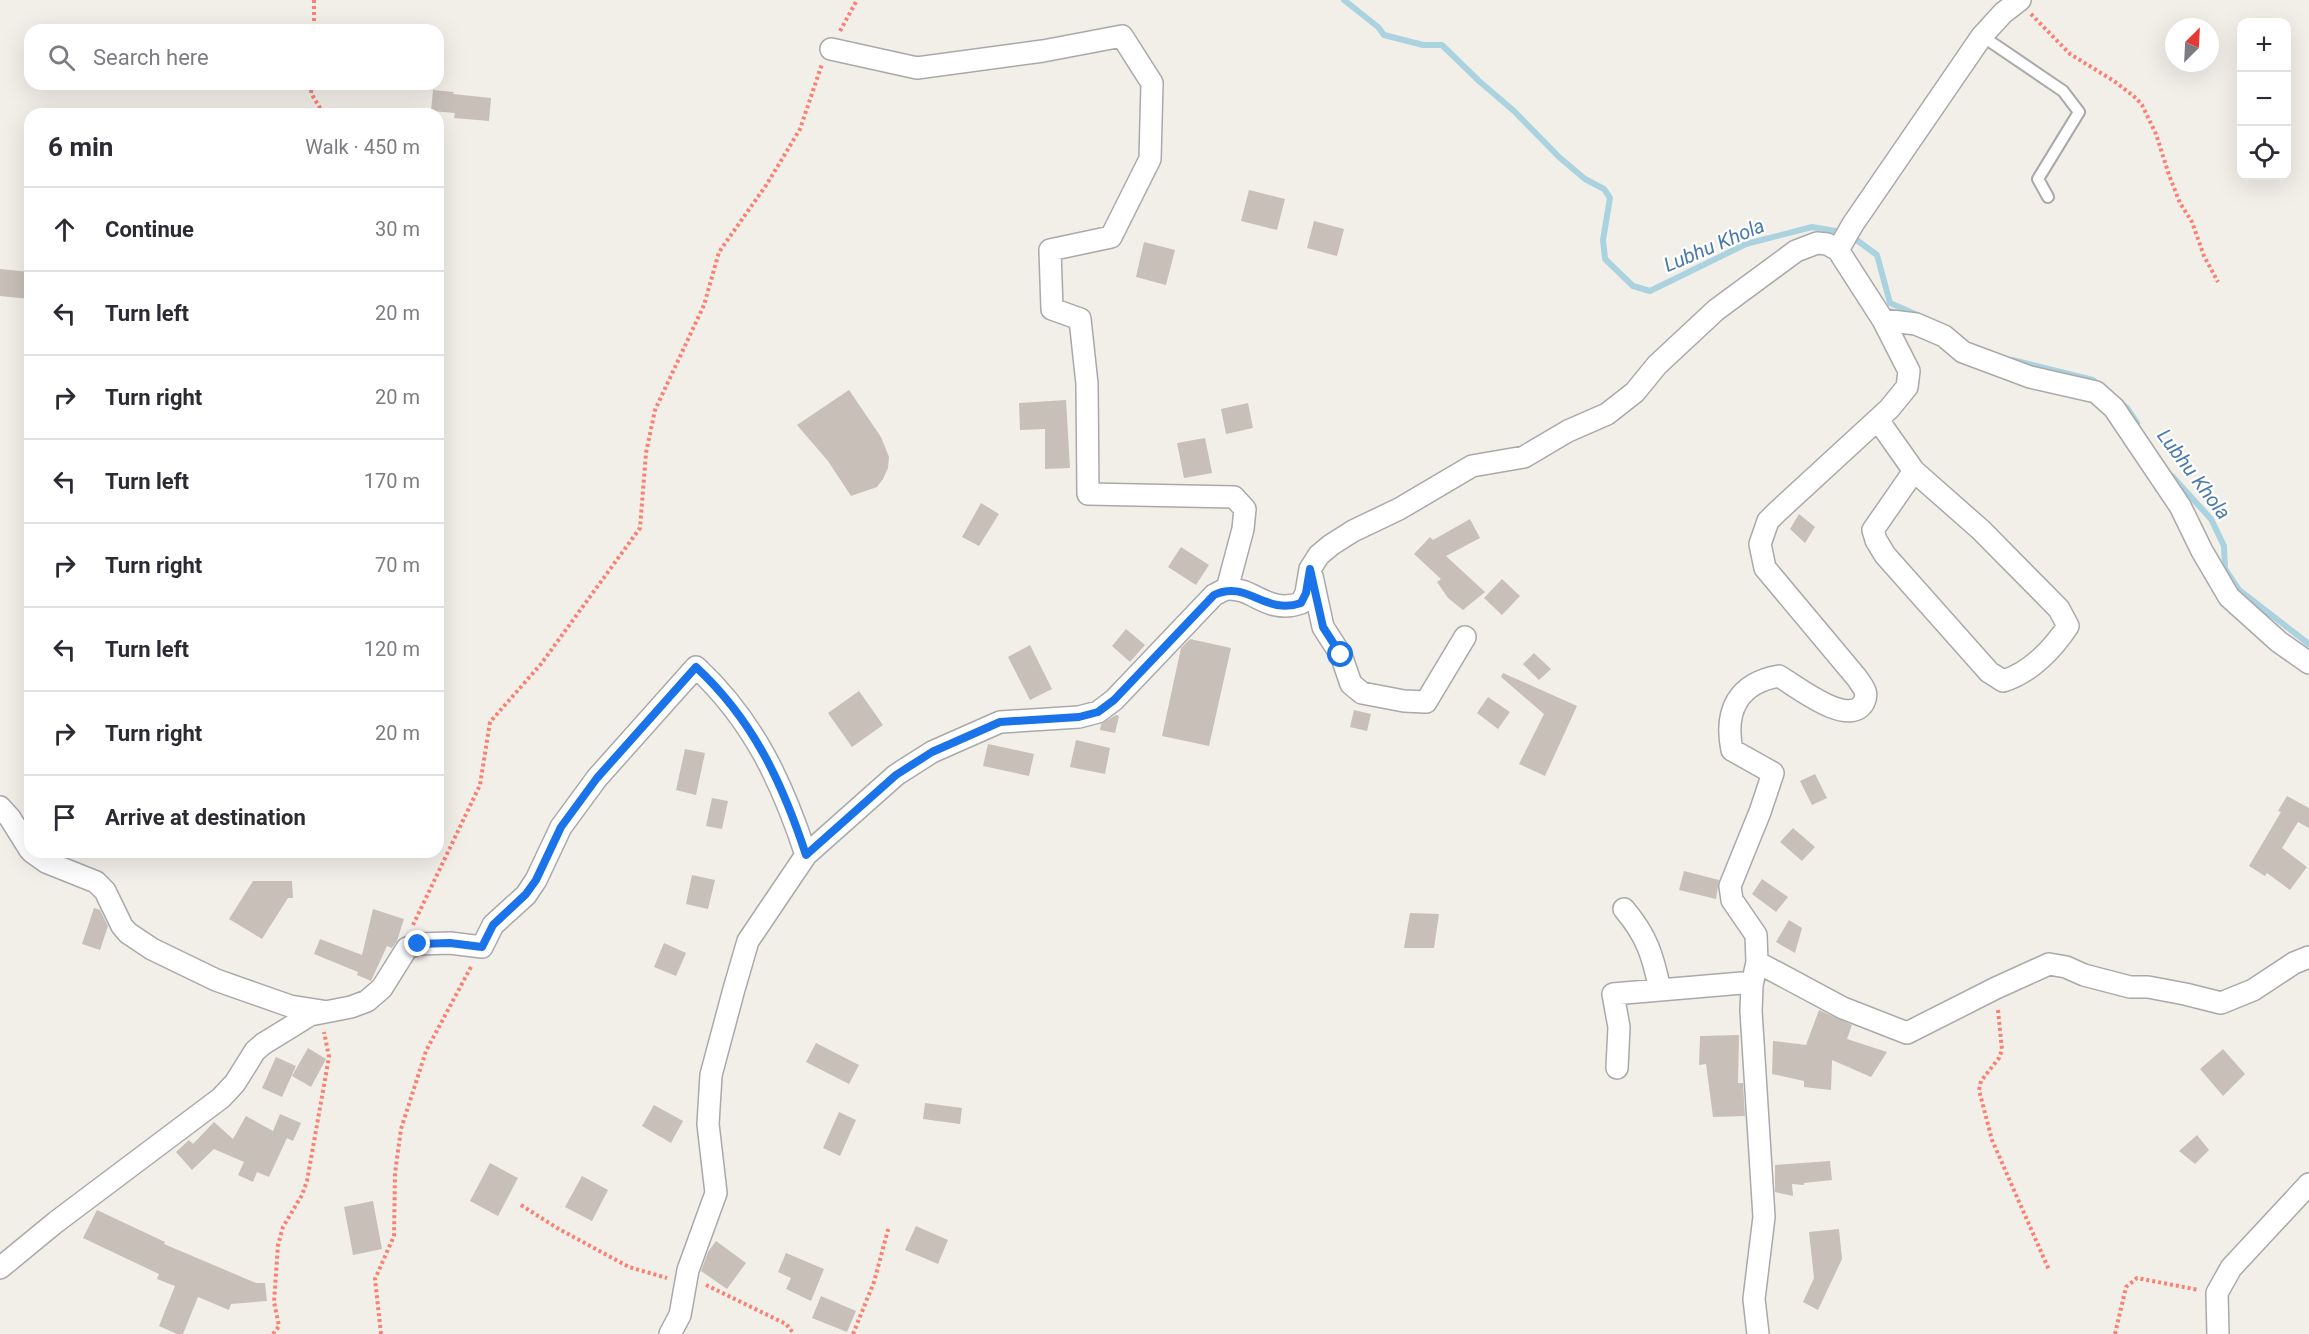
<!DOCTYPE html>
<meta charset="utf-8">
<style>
:root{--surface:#fff;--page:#f2f2f3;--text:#2b2b33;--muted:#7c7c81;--line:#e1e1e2}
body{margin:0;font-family:Roboto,sans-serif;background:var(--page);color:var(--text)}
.controls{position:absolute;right:18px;top:18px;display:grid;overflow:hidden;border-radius:12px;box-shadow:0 6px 24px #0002}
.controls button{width:54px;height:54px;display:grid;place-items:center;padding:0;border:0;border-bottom:2px solid var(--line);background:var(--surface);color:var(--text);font:30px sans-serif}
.compass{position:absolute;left:2165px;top:18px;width:54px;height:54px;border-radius:50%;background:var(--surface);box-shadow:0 6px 24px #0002;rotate:24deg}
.stop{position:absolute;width:18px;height:18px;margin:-14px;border:4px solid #1a73e8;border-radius:50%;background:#fff}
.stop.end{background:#1a73e8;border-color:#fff;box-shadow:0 2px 6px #0008}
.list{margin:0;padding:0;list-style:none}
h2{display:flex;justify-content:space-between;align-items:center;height:78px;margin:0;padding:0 24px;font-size:26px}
h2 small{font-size:20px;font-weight:400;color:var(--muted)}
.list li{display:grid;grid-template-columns:39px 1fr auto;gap:18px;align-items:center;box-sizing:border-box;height:84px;padding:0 24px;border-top:2px solid var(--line)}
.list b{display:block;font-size:22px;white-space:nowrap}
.list em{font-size:20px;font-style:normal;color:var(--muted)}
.icon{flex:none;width:33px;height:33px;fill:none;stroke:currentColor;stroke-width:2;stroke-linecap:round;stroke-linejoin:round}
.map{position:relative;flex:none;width:2309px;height:1334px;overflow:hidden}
.search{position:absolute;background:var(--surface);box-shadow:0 6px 24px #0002;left:24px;top:24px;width:420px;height:66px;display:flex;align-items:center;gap:15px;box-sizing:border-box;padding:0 21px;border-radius:18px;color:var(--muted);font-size:22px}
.panel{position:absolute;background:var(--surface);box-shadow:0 6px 24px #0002;left:24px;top:108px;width:420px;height:750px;border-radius:18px}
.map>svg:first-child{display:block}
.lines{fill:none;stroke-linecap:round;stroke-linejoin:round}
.stream{stroke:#aad3df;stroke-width:6}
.building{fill:#c7bfb8}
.lane-casing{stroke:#a9a9a9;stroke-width:14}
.street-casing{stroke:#a9a9a9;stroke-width:24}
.path{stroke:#fa8072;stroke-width:4;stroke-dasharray:3 3;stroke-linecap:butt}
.lane{stroke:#fff;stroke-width:10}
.street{stroke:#fff;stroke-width:21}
.route{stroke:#1a73e8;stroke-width:8}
.labels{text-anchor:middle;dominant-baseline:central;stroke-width:4.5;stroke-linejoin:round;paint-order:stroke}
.water-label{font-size:20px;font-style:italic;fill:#4a7aab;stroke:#fff}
</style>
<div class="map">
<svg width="2309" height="1334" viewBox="0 0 2309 1334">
<rect width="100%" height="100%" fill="#f2efe9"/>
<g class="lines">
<path class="stream" d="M1344,0l34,27 6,8 39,10h19l37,36 35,30 45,46 26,22 19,10 6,9 -7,42 2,19 28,27 17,5 96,-47 66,-17 35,6 30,22 13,48 32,14
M2012,360l81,20 6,5
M2121,403l6,5 10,15
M2172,476l39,43 13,27 1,23 14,21 70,54"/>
</g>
<path class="building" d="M433,90l21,2 -1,2 38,4 -2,23 -35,-3 1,-5 -24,-2z
M1249,190l36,9 -8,31 -36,-9z
M1314,221l30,8 -7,27 -30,-8z
M1144,242l31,8 -9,35 -30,-8z
M0,269l30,3v27l-30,-3z
M849,390l32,47 8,20 -1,11 -5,11 -6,8 -26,9 -23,-35 -31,-36z
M1066,400l4,68 -25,1v-40l-25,1 -1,-27z
M1248,403l5,25 -27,6 -5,-25z
M1205,438l7,35 -28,5 -7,-35z
M981,503l18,11 -20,32 -17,-9z
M1799,514l16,13 -10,16 -15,-14z
M1470,519l10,19 -34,18 39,36 -22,18 -15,-12 -11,-16 4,-3 -27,-25 16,-17 3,3z
M1181,547l28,18 -13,20 -28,-18z
M1502,579l18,17 -18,19 -18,-17z
M1126,629l19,16 -15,17 -18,-16z
M1190,639l41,9 -22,98 -47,-10 19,-88z
M1030,645l22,44 -22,11 -22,-43z
M1534,653l17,16 -12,11 -16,-16z
M1503,673l74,33 -32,70 -26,-12 25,-50 -43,-37z
M859,691l24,34 -31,22 -24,-34z
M1488,697l22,15 -12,17 -21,-16z
M1354,710l17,4 -4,17 -17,-4z
M1116,715l3,1 -4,17 -15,-3 1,-6z
M1076,740l34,8 -5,26 -35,-7z
M988,744l46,10 -5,22 -46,-10z
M685,749l20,4 -9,42 -20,-5z
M1815,774l12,24 -15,7 -12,-24z
M2287,796l22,12v20l-11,-6 -16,26 25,19 -17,23 -23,-17 -2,3 -16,-10 32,-54 -3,-1z
M712,798l16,3 -6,28 -16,-3z
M1793,828l22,19 -13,14 -22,-19z
M1684,871l35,9 -3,19 -37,-9z
M692,875l23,5 -7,29 -22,-5z
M1762,879l26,18 -12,15 -24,-18z
M253,881h39l1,17h-5l-26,41 -33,-20z
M94,908l6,2 8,16 -8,24 -18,-6z
M373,909l31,10 -7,22 -5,7 -5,-2 -16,35 -14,-6 1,-3 -44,-18 6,-15 42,16z
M1410,913l29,1 -5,34h-30z
M1789,920l13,8 -7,25 -19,-11z
M664,943l22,10 -10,23 -22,-9z
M1819,1010l33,15 -5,14 40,13 -16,25 -39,-17 -1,30 -27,-3v-6l-32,-7 1,-33 33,4z
M1739,1035l-1,48h5l2,33 -32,1 -7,-53 -7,1 1,-29z
M816,1043l43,22 -10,19 -43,-22z
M308,1048l18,11 -15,28 -19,-11z
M2223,1049l22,25 -22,22 -23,-27z
M276,1057l20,9 -14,31 -20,-9z
M925,1103l37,5 -2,16 -37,-5z
M654,1105l29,16 -12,22 -29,-17z
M839,1112l17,8 -16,36 -17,-8z
M280,1114l21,9 -8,18 -6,-3 -18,39 -12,-5 -4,10 -15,-7 6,-13 -30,-13 -22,21 -16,-18 13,-12 4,4 21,-22 19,17 13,-23 27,15z
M2197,1135l12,15 -14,14 -16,-13z
M1830,1161l2,19 -28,3v2l-12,-1 1,12 -18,-4v-27z
M490,1163l28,15 -20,38 -28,-15z
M582,1176l26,14 -16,31 -27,-14z
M373,1201l9,48 -29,6 -9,-48z
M97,1210l68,32 -1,2 92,39h9l2,18 -36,3 -2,6 -31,-13 -15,37h-6l-18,-8 16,-40 -18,-7 2,-5 -76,-36z
M916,1226l32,14 -10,24 -33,-14z
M1839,1229l3,30 -24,51 -15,-8 11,-24 -5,-46z
M716,1241l30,22 -19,26 -26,-18 7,-19z
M786,1253l38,16 -13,32 -25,-12 5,-11 -13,-6z
M821,1296l35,15 -9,21 -35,-14z"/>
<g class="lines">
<defs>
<path id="lane" d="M1982,36l81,55 16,21 -41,67 10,18"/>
<path id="street" d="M831,49l86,19 126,-17 79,-15 30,47 -2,76 -39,78 -61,13 2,59 28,10 7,65 1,110 146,3 11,12 -2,20 -16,60
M1838,250l15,-26 129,-188 21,-23 17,-13
M1883,320l33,4 28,12 19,16 67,25 66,15 18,16 66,98 22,45 27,46 50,45 30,21
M1878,420l36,51 67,59 78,79 9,17c-15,23 -38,47 -65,55l-14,-9 -104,-117 -9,-15 -3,-10 41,-59
M1312,576l11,51 18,28 10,29 11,9 42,8 22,1 39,-65
M0,807l10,11 20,32
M32,852l14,10 50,20 9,9 17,35 6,7 24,16 64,31 74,26 32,5
M1624,909c23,27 29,47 36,81
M1757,962l86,46 64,25 89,-45 53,-24 17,3 18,8 46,12h18l37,7 36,9 32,-13 41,-27 15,-6
M1617,1068l2,-41 -6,-33 129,-11 10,2
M0,1268l56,-46 165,-124 14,-15 20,-32 8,-7 47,-29 41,-8 16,-6 15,-13 25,-40 11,-4 32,-1 32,4 11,-22 33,-30 10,-15 25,-53 36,-49 99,-111c57,53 86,115 110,188
M670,1334l10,-19 8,-45 28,-77 -8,-69 3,-49 23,-86 14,-48 58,-86 90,-80 36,-23 68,-30 79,-5 19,-5 16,-12 100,-105c4,-2 9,-5 13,-6 27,-2 40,26 74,14l5,-10 4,-24 9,-14 12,-10 22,-14 46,-22 73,-43 52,-9 44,-26 39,-17 28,-22 22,-27 59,-55 80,-59 21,-8 10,1 11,6 45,70 26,51 -2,16 -18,22 -112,103 -9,9 -8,23 5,24 92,110c5,8 12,14 7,24 -14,27 -68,-16 -85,-26 -41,7 -55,35 -47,74l41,23 -13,39 -30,74 2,14 24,35 1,27 -5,23 -1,26 13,206 -10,82 4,35
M2218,1334l-1,-41 14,-25 78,-84"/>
</defs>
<use href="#lane" class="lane-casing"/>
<use href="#street" class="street-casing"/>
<path class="path" d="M314,0v30
M2031,14l39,40 44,27 22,17 6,7 14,29 13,41 11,28 12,19 12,34 14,26
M840,31l17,-31
M312,84l-1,9 12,20 9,1
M413,925l67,-140 10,-63 51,-58 99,-136 6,-75 9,-43 49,-105 15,-53 48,-68 33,-55 22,-65
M1998,1010l4,40 -3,8 -18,23 -2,9 13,50 57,130
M521,1205l36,23 72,39 38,11
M706,1285l80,39 8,10
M273,1334l6,-8 -5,-24 4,-57 5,-18 19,-32 5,-14 22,-124 -5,-25
M381,1334l-6,-55 19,-43 1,-63 6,-44 25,-78 46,-86
M853,1334l21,-52 15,-56
M2115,1334l11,-47 11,-9 62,12"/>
<use href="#lane" class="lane"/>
<use href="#street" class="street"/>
</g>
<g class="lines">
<path class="route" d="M418,944l32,-1 32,4 11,-22 33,-31 10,-14 25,-53 36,-49 99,-111c57,53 86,115 110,188l90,-80 36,-23 68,-30 79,-5 19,-5 16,-12 100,-105c33,-16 51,21 87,8l5,-10 4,-24 13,58 18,28"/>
</g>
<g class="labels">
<g class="water-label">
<text transform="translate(1714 245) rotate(-23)">Lubhu Khola</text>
<text transform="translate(2194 474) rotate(53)">Lubhu Khola</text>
</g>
</g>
</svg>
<div class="controls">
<button>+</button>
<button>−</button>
<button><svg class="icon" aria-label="locate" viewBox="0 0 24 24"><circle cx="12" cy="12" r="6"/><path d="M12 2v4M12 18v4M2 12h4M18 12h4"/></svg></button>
</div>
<svg class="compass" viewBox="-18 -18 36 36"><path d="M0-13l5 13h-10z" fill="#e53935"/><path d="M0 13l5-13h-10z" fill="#7c7c81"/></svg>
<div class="stop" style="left:1341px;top:655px"></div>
<div class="stop end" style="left:418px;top:944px"></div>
<div class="search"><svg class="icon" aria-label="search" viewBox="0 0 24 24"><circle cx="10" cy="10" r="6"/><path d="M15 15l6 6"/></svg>Search here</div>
<section class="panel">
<h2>6 min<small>Walk · 450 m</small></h2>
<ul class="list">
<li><svg class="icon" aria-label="ahead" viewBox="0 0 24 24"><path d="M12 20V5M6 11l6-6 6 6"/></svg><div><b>Continue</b></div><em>30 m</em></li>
<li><svg class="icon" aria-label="left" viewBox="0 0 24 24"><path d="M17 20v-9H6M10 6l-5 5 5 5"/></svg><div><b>Turn left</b></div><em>20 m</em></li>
<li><svg class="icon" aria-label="right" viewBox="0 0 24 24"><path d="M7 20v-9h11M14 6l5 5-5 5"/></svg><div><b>Turn right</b></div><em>20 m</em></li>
<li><svg class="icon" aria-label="left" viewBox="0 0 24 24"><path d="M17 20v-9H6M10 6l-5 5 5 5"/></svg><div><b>Turn left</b></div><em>170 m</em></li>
<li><svg class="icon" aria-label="right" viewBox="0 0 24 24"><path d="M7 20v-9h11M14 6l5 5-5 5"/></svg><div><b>Turn right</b></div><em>70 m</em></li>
<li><svg class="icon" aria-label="left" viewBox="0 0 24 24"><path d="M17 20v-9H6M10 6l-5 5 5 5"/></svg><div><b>Turn left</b></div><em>120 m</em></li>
<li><svg class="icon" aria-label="right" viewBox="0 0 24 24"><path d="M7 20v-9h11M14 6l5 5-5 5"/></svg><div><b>Turn right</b></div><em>20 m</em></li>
<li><svg class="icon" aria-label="arrive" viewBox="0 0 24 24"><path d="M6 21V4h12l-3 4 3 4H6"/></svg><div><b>Arrive at destination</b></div></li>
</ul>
</section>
</div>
